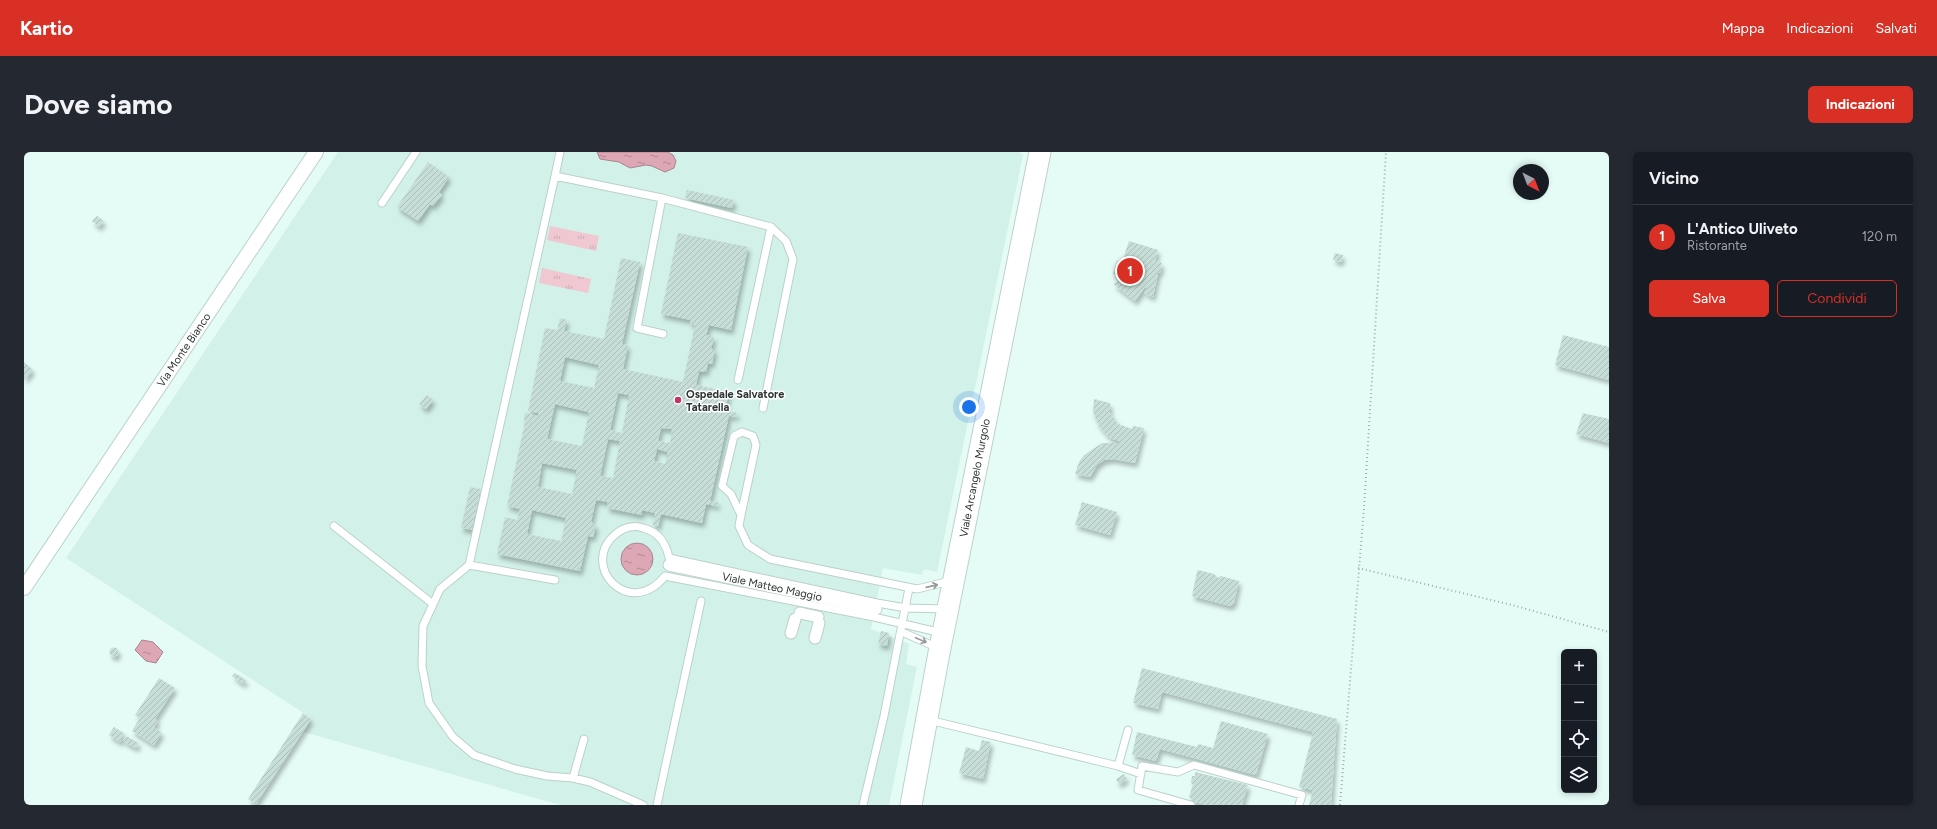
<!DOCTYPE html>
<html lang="it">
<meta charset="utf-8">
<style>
:root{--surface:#171b24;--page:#242831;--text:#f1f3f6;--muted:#9ea1a6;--line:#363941;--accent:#d93025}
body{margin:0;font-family:Figtree,sans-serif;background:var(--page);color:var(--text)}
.controls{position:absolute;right:12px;bottom:12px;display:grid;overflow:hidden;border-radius:6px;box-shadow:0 2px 6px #0003}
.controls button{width:36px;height:36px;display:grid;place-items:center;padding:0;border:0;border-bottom:1px solid var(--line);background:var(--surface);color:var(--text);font:20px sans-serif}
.compass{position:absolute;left:1489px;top:12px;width:36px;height:36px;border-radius:50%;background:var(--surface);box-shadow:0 2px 6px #0003;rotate:138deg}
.you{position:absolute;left:945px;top:255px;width:14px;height:14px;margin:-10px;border:3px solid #fff;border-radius:50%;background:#1a73e8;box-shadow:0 0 0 6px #1a73e833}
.badge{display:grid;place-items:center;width:26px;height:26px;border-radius:50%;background:var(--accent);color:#fff;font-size:13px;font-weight:700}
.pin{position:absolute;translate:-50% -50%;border:2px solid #fff;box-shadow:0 1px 4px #0006}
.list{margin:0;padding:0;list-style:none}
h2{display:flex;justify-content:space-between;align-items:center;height:52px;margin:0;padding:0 16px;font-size:17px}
h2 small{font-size:13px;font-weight:400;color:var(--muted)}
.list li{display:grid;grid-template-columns:26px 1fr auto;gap:12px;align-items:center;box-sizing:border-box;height:64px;padding:0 16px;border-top:1px solid var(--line)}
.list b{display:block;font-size:15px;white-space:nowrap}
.list p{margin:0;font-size:13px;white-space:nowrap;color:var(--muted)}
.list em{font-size:13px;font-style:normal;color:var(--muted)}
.actions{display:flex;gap:8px;padding:12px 16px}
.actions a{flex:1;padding:9px 0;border:1px solid var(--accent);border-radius:6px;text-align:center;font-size:14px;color:var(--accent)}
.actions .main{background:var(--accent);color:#fff}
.icon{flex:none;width:22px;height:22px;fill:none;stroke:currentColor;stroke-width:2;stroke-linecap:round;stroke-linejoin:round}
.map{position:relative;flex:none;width:1585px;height:653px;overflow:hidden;border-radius:6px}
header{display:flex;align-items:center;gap:24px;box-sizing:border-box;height:56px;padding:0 20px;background:var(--accent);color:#fff}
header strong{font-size:19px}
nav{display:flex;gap:22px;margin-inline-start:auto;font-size:14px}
.intro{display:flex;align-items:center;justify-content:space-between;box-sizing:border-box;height:96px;padding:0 24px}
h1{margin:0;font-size:28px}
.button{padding:10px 18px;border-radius:6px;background:var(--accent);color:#fff;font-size:14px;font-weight:700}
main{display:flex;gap:24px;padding:0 24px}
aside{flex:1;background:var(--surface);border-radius:6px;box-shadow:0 2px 6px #0003}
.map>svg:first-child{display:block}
.built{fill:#d2f1e8}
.grass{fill:url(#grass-tufts)}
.water{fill:url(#water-ripples);stroke:#a9858e}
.building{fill:url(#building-hatch);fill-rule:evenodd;filter:url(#shadow)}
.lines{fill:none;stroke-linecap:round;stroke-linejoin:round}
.service-casing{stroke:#bbd1cb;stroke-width:9}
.pedestrian-casing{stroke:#bbd1cb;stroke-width:13}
.minor-casing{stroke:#bbd1cb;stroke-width:16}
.secondary-casing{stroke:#bbd1cb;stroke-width:23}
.path{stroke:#9caeaa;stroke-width:2;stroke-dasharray:1 3;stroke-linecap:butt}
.service{stroke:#fff;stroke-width:7}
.pedestrian{stroke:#fff;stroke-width:11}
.minor{stroke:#fff;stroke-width:14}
.secondary{stroke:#fff;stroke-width:21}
.oneway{stroke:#969a99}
.poi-dot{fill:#c03468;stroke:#fff;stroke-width:1.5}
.labels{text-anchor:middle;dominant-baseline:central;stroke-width:3;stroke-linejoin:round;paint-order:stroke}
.street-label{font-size:11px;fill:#2c3533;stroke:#fff}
.poi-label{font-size:11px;font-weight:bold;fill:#2c3533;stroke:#fff;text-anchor:start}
</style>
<header>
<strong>Kartio</strong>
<nav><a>Mappa</a><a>Indicazioni</a><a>Salvati</a></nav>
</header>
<div class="intro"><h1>Dove siamo</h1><a class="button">Indicazioni</a></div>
<main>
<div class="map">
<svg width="1585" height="653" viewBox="0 0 1585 653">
<defs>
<pattern id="grass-tufts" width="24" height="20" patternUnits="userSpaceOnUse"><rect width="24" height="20" fill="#efc8d1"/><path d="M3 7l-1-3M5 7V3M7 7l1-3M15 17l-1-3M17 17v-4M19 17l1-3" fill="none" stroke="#cdacb4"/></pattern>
<pattern id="water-ripples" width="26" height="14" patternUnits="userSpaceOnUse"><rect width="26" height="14" fill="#dea7b5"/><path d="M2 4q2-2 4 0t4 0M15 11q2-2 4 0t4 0" fill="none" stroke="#b48994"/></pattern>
<pattern id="building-hatch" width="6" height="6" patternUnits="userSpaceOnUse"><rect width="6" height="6" fill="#c7ded8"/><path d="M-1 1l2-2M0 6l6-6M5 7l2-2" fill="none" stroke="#abbfba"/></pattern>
<filter id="shadow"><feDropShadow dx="2.5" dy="4.5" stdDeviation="2" flood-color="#0004"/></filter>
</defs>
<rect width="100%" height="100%" fill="#e5fcf6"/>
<path class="built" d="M314,0h681l4,3 -86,417 -13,-3 -2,6 -39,-7 -12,61 38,15 -3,20 11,3 -28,138h-329l-256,-73 7,-14 -245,-160z"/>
<path class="grass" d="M526,74l49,10 -3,15 -49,-11z
M518,116l49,11 -3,14 -49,-10z"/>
<path class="water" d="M573,0h71l5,3 3,6 -2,7 -9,4 -13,-6 -6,-1 -16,3 -11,-6 -19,-3z
M597 407a16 16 0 1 1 32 0a16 16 0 1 1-32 0Z
M118,488l11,2 10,10 -7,11 -10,-2 -11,-11z"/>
<path class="building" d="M404,10l21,15 -10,15 3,3 -9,11 -3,-2 -12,17 -21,-14z
M663,38l47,10 -2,8 -47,-10z
M73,64l7,5 -5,6 -7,-6z
M654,81l70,14 -17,83 -22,-5 -3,10 8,2 -3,12h4l-3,15 -4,-1 -2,9 -7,-1 -3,14 33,7 -4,18 12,3 -1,4 -7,-2 -19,86 8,1 -1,4 -11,-2 -4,19 -41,-9 -3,12 -5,-1 2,-12 -13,-3v5l-35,-7 1,-6 -12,-2 -5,22 5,4 -3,11 -5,-1 -8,35 -83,-17 8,-37 12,3 3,-11 -13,-3 18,-84 11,2 -12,-4 1,-7 13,3v-3l-10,-2 17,-83 12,2 3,-12 7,2 -3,11 40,8 17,-81 19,4 -18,82 6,1 -5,24 60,13 12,-57 -5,-1 1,-4 -30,-6zM541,205l34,8 -5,23 -34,-7zM594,241l11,2 -7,38 -12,-3zM531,252l34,8 -7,34 -35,-7zM637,276l11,1 -2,14 -12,-2zM584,287l12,2 -7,37 -13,-2zM633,297l11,3 -3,12 -11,-3zM518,311l35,7 -5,24 -34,-7zM508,358l34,8 -5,23 -34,-7z
M1105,89l29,9 -3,11 7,2 -2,10h-2l-5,24 -9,-4 3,-5 -2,-1 -10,14 -22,-17 4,-2 2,-6 -6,-2 4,-13 5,1z
M1311,101l8,2 -2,7 -8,-2z
M1539,183l46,12v33l-54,-15z
M0,210l9,8 -9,10z
M403,243l6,5 -7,9 -7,-5z
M1070,247l16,4v10l8,11 14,5 1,-3 11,2 -9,35 -22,-4 -9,1 -7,5 -7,12 -15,-3 4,-12 5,-7 18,-12h17l1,-2 -10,-3 -11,-12 -6,-14z
M1559,261l26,6v24l-33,-9z
M446,335l11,2 -9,41 -11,-2z
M1058,350l35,10 -7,23 -35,-10z
M1174,418l16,4 4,4 3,-2 18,5 -5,22 -4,3 -38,-10 5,-24z
M857,479l8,2 -2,13 -9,-2z
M85.5 500a4.5 4.5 0 1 1 9 0a4.5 4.5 0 1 1-9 0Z
M1118,516l195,51 -6,86h-22l4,-15 -14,-3 14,-55 -151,-40 -4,17 -25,-6z
M211,521l11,7 -3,4 -11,-8z
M135,526l16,10 -20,31 3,2 -4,6 8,6 -8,12 -22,-14 8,-13 -5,-3z
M279,561l8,6 -55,85 -8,-5z
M1197,569l47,13 -12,41 -96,-26 -4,12 -24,-6 5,-23 60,15 1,-3 15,4z
M90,575l11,7 -5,8 -11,-7z
M102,584l13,7 -3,5 -13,-7z
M958,588l9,2 -8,37 -24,-6 7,-26 13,4z
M1171,620l53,13 -6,20h-37l-13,-4v-2l-3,-2 4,-13 -2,-1 1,-7h3z
M1100,622l3,5 -8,5 -3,-5z"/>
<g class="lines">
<defs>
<path id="service" d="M531,24l5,-24
M638,46l-25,130 26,6
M358,51l34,-51
M739,256l30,-149 -7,-18 -15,-14
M717,363l-10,-21 -9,-8 12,-50 8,-4 11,4 3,9 -15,70 -2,11 9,19 22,14 147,30 33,-8
M310,374l99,78
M445,413l86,15
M878,480l36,16
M918,481l-68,-16 -209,-41c-36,45 -88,-12 -48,-43 7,-6 18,-8 26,-5 16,4 23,15 26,30l208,45 29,5 40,1
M905,568l189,46 23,8
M1094,614l10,-36
M549,626l11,-39
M619,653l-53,-23 -17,-4 -26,-2 -32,-7 -41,-14 -21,-18 -24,-34 -7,-37 1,-40 17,-37 29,-24 86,-389 107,22 109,29 -33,153
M633,653l44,-204
M839,653l21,-89 25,-128
M1167,653l-53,-15 4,-24 36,6 16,-7 108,30 -3,10"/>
<path id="pedestrian" d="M645,413l207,44
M776,461l18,4
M767,481l4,-14
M791,486l4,-15"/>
<path id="minor" d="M0,436l292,-436"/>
<path id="secondary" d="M887,653l28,-152 101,-501"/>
</defs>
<use href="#service" class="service-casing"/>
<use href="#pedestrian" class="pedestrian-casing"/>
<use href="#minor" class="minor-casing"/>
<use href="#secondary" class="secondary-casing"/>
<path class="path" d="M1334,416l154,37 97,27
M1316,653l24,-297 22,-356"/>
<use href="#service" class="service"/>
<use href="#pedestrian" class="pedestrian"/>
<use href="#minor" class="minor"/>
<use href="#secondary" class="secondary"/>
</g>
<defs><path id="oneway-shaft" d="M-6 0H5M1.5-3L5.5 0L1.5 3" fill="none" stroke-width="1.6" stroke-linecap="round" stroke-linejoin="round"/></defs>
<g class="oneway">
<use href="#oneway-shaft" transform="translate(908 434) rotate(-13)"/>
<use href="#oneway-shaft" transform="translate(897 488) rotate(23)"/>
</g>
<circle class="poi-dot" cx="654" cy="248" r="4"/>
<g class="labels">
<g class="street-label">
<text transform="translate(160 198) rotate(-56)">Via Monte Bianco</text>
<text transform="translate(951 326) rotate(-79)">Viale Arcangelo Murgolo</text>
<text transform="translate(748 435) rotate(12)">Viale Matteo Maggio</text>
</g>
<g class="poi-label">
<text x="662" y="242">Ospedale Salvatore<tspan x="662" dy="13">Tatarella</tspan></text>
</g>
</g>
</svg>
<div class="controls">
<button>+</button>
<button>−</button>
<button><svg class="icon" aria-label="locate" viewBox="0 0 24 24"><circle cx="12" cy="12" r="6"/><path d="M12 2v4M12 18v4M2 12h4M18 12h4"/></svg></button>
<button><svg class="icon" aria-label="layers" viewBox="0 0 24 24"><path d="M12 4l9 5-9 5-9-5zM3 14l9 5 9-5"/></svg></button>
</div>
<svg class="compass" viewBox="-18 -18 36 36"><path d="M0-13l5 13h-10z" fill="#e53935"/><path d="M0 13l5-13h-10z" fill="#9ea1a6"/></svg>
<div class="you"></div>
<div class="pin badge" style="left:1106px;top:119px">1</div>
</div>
<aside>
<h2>Vicino<small></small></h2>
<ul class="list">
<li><span class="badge">1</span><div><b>L'Antico Uliveto</b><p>Ristorante</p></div><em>120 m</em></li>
</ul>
<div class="actions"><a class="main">Salva</a><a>Condividi</a></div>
</aside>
</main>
